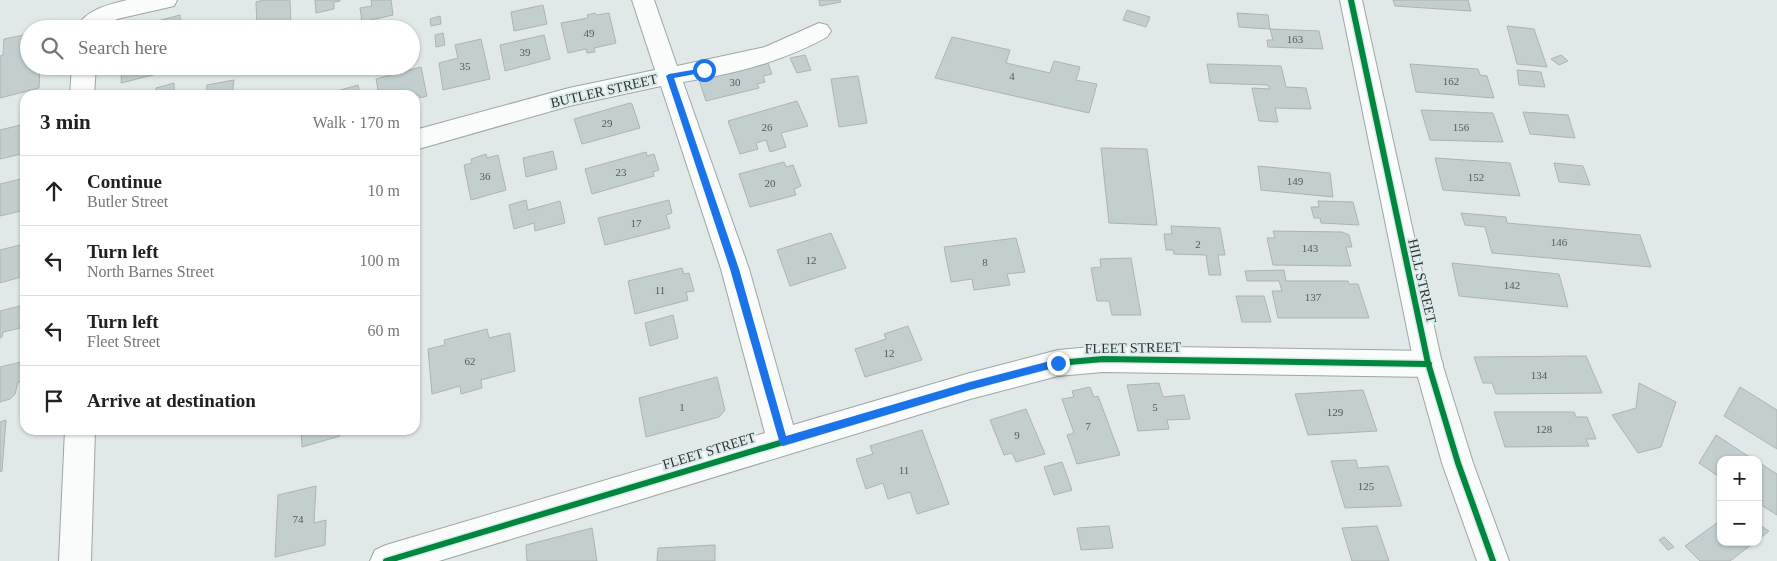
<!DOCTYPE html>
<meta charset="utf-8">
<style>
:root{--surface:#fff;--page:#f6f6f6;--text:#202124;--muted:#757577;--line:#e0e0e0}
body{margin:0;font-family:"Times New Roman",serif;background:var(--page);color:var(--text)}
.controls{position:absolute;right:15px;bottom:15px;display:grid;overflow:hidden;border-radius:10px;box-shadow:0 1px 4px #0004}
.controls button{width:45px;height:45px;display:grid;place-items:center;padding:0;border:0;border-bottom:1px solid var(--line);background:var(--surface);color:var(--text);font:25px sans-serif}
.stop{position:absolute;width:15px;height:15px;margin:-11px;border:4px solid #1a73e8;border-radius:50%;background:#fff}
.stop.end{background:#1a73e8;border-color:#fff;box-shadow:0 1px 5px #0008}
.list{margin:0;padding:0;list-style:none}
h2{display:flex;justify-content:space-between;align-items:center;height:65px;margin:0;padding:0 20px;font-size:21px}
h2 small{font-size:16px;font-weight:400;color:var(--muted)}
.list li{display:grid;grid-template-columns:32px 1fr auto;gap:15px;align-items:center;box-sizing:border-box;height:70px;padding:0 20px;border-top:1px solid var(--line)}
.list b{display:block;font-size:19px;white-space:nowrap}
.list p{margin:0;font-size:16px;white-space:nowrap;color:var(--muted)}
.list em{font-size:16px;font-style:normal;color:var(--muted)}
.icon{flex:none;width:28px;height:28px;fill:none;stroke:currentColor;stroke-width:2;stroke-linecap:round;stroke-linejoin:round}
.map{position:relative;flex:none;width:1777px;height:561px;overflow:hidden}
.search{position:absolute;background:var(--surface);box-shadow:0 1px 4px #0004;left:20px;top:20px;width:400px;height:55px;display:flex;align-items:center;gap:12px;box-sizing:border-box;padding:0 18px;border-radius:28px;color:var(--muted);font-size:19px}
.panel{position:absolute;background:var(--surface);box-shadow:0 1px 4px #0004;left:20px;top:90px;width:400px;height:345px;border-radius:15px}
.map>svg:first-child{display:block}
.building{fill:#c3cfcf;stroke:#adb3b3}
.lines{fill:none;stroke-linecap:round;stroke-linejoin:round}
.minor-casing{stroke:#9fa4a5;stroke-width:2}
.tertiary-casing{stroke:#9fa4a5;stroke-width:2}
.minor{fill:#fafcfc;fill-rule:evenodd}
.tertiary{fill:#fafcfc;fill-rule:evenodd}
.cycleway-casing{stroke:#ddebeb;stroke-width:9}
.cycleway{stroke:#00873e;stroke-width:6}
.route{fill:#1a73e8}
.labels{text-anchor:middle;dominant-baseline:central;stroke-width:4.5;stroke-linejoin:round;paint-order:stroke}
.number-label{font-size:11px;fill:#545b5c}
.street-label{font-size:14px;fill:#2f3435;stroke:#ddebeb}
</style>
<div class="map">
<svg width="1777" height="561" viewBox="0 0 1777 561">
<rect width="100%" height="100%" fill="#e0e8e8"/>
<path class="building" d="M264,0h26l1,28 -34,1 -1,-27z
M315,0h25v1l-6,1v7l-18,4z
M371,0h20l2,15 -31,7 -2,-14 12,-2z
M819,0h21l1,2 -21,4z
M1393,0h75l3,11 -76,-5z
M543,5l4,19 -33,7 -3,-19z
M1127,10l23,7 -4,10 -23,-7z
M595,13l1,2 13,-2 7,30 -22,5 1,4 -8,1 -1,-4 -18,4 -7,-30 27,-5 -1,-3z
M1237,13l31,2 2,14 -31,-2z
M180,15l1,14h-50v-1z
M440,16l1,8 -10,2 -1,-7z
M1507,26l27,3 13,38 -30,-3z
M1270,29l49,2 4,18 -55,-2 -1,-7h6z
M443,33l2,12 -9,2 -1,-12z
M29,34v32h11l-1,22 -39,10v-42l3,-1 1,-16z
M544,35l6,24 -45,12 -5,-26z
M952,37l58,13 -4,13 44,10 4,-12 26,6 -4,13 21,4 -8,29 -154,-35z
M481,39l9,40 -47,11 -4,-27 19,-5 -3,-13z
M805,55l6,15 -14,3 -7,-15z
M1561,55l7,6 -9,4 -8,-6z
M768,63l4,11 -9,2 2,6 -8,2 2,4 -53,13 -7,-21z
M1207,64l74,2 5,21 20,1 5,21 -36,-1 3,14 -19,-1 -7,-33 18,1 -2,-4 -58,-2z
M1410,64l68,5 2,6 7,1 7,22 -78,-6z
M122,66h59v2l-60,15z
M421,67l6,29 -7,2 -1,-3h-40l-3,-16z
M1517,70l24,2 4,15 -26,-2z
M858,76l9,47 -28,4 -8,-48z
M234,80l-2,15h-26l1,-10z
M174,83v12h-31l13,-3v-4z
M358,85l2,10h-37z
M797,101l11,25 -27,7 5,14 -16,5 -4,-12 -10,3 2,6 -18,5 -12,-33z
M630,103l2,1 8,24 -58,16 -8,-25z
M1421,110l72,3 10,29 -73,-2z
M1523,112l45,3 7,23 -45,-4z
M25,124v29l-25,6v-29z
M1101,148l46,1 10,76 -48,-2z
M553,151l4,18 -31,8 -3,-19z
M646,152l1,4 7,-2 5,16 -6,2 1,4 -62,18 -7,-25z
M486,154l1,4 11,-3 8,35 -35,10 -7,-35 8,-2 -1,-4z
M1435,158l75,5 10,33 -77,-6z
M784,162l2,5 7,-2 8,21 -7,3 2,6 -46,12 -11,-33z
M1554,163l29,3 7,19 -31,-3z
M1258,166l72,7 3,24 -72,-7z
M25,178v32l-25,6v-32z
M526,200l2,10 32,-9 5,22 -30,8 -1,-8 -20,6 -5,-24z
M669,200l3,13 -6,2 4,13 -65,17 -7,-27z
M1318,201l35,1 6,23 -38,-2 -1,-5h-6l-3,-11h8z
M1461,213l45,4 1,6 133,12 11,32 -159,-14 -7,-26 -20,-2z
M1171,226l49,2 5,27h-7l3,20h-12l-3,-20 -32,-1 -1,-4h-7l-2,-16h8z
M1273,231l69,1 7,3 3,12h-6l5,19 -78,-1 -6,-27h8z
M831,233l15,35 -56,18 -13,-36z
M1016,238l9,34 -18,2 3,11 -36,5 -2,-11 -21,3 -7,-35z
M24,244l-3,33 -21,6v-33z
M1131,258l10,57h-29l-3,-14h-12l-6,-33 10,-1 -1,-8z
M1452,263l107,11 9,33 -109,-11z
M682,268l2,6 5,-1 5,18 -8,1 2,8 -53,14 -7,-33z
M1284,270l2,11h62l1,3h9l11,34h-91l-6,-27h10l-3,-10h-32l-2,-10z
M1236,296h28l7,26h-29z
M24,305l-4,23 -17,4 -1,5 -2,1v-27z
M673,315l5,23 -28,8 -5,-23z
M908,326l14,34 -57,17 -10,-28 31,-10 -2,-5z
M487,329l2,9 21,-5 5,38 -34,9 1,8 -21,6 -1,-8 -28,8 -4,-45 17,-4 -1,-5z
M1586,356l16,37 -106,1 -4,-11h-9l-9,-26z
M25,361v20l-7,1 -3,12 -5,5 -10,3v-35z
M717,377l8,33 -6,7 -73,20 -7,-39z
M1159,383l4,14 21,-2 6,24 -23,1 2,9 -31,2 -11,-46z
M1639,383l37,19 -15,45 -23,6 -26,-38 24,-7z
M1090,387l4,10 4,-1 22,59 -43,9 -10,-29 7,-2 -12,-34 12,-2 -2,-6z
M1740,387l37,23v39l-53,-33z
M1363,390l14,41 -69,4 -13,-41z
M1026,409l19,45 -29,8 -4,-9 -8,2 -14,-35z
M1494,412h80l2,5h11l9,22h-10l3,7 -84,1z
M6,420l-4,51 -2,1v-50z
M301,430h39v6l-38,11z
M922,430l27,74 -32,10 -7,-22 -22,7 -5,-16 -17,6 -10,-30 17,-5 -3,-8z
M1716,435l38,25h-33v18l-22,-15z
M1356,460l2,8 30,-2 14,40 -57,2 -14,-47z
M1062,462l10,28 -18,5 -10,-28z
M1758,462l19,12v41l-19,-12z
M316,486l-2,37 12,-3 -1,25 -50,12 3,-62z
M1721,520v22h34l-25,19h-30l-15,-15z
M1758,524l11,7 -11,9z
M1109,526l4,22 -32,2 -4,-22z
M1377,526l12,35h-37l-10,-33z
M592,528l5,33h-70l-1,-16z
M1664,537l10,10 -6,3 -9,-10z
M715,545v16h-58l1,-13z"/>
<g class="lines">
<defs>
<path id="minor" d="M127,0h50l-3,6 -57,13 -19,10h-23c11,-19 31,-24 52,-29z
M632,0h22l23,66 88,-19 54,-24 8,2 4,6 -4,6c-45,25 -93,37 -144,45l66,187 44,156 177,-52 88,-23 45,-4 326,5 10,4 4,9 -4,9 -10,4 -326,-5 -45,4 -88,23 -531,162h-69l5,-11 11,-5 379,-112 -44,-164 -60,-183 -92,20 -154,44v-20l154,-42 86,-18z
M72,66h24l-2,29h-24z
M65,430h30l-4,131h-32z"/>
<path id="tertiary" d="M1340,0h22l80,363 31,100 36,98h-32l-35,-98 -28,-100z"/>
</defs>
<use href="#minor" class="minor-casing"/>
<use href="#tertiary" class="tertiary-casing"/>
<use href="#minor" class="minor"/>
<use href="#tertiary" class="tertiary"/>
<defs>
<path id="cycleway" d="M1351,0l77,363 30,100 35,98
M386,561l584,-175 88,-23 45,-4 326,5"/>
</defs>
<use href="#cycleway" class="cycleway-casing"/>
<use href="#cycleway" class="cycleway"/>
</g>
<path class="route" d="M704,68h2v4l-32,6 65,191 47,167 184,-54 88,-23 3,1v6l-91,24 -187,56 -3,-2 -50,-175 -64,-193 3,-2z"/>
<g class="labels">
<g class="number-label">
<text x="589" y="33">49</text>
<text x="1295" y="39">163</text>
<text x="525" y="52">39</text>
<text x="465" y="66">35</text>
<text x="1012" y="76">4</text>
<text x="1451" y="81">162</text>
<text x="735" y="82">30</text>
<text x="607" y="123">29</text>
<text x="767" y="127">26</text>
<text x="1461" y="127">156</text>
<text x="621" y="172">23</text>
<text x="485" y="176">36</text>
<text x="1476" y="177">152</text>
<text x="1295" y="181">149</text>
<text x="770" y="183">20</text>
<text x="636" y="223">17</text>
<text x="1559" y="242">146</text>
<text x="1198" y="244">2</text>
<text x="1310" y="248">143</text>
<text x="811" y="260">12</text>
<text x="985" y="262">8</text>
<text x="1512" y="285">142</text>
<text x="660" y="290">11</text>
<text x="1313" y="297">137</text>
<text x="889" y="353">12</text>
<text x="470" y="361">62</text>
<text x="1539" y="375">134</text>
<text x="682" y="407">1</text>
<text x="1155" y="407">5</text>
<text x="1335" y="412">129</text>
<text x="1088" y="426">7</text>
<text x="1544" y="429">128</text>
<text x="1017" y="435">9</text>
<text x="904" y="470">11</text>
<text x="1366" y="486">125</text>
<text x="298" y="519">74</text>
</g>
<g class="street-label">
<text transform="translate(604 91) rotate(-13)">BUTLER STREET</text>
<text transform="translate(1422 281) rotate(77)">HILL STREET</text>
<text transform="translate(1133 348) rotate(-1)">FLEET STREET</text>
<text transform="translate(709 451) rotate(-17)">FLEET STREET</text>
</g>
</g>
</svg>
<div class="controls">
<button>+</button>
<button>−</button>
</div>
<div class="stop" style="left:704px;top:70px"></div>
<div class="stop end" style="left:1058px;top:363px"></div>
<div class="search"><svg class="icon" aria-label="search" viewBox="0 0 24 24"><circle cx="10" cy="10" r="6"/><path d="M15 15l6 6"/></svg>Search here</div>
<section class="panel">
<h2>3 min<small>Walk · 170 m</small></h2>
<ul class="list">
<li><svg class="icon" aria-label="ahead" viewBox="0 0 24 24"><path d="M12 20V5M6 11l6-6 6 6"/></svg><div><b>Continue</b><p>Butler Street</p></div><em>10 m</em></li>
<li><svg class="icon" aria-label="left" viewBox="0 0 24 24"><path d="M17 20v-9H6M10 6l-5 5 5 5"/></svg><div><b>Turn left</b><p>North Barnes Street</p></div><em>100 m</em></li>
<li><svg class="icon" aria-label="left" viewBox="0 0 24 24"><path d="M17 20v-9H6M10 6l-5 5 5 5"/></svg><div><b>Turn left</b><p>Fleet Street</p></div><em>60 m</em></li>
<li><svg class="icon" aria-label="arrive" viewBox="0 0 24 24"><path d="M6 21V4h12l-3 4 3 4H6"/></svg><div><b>Arrive at destination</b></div></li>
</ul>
</section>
</div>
